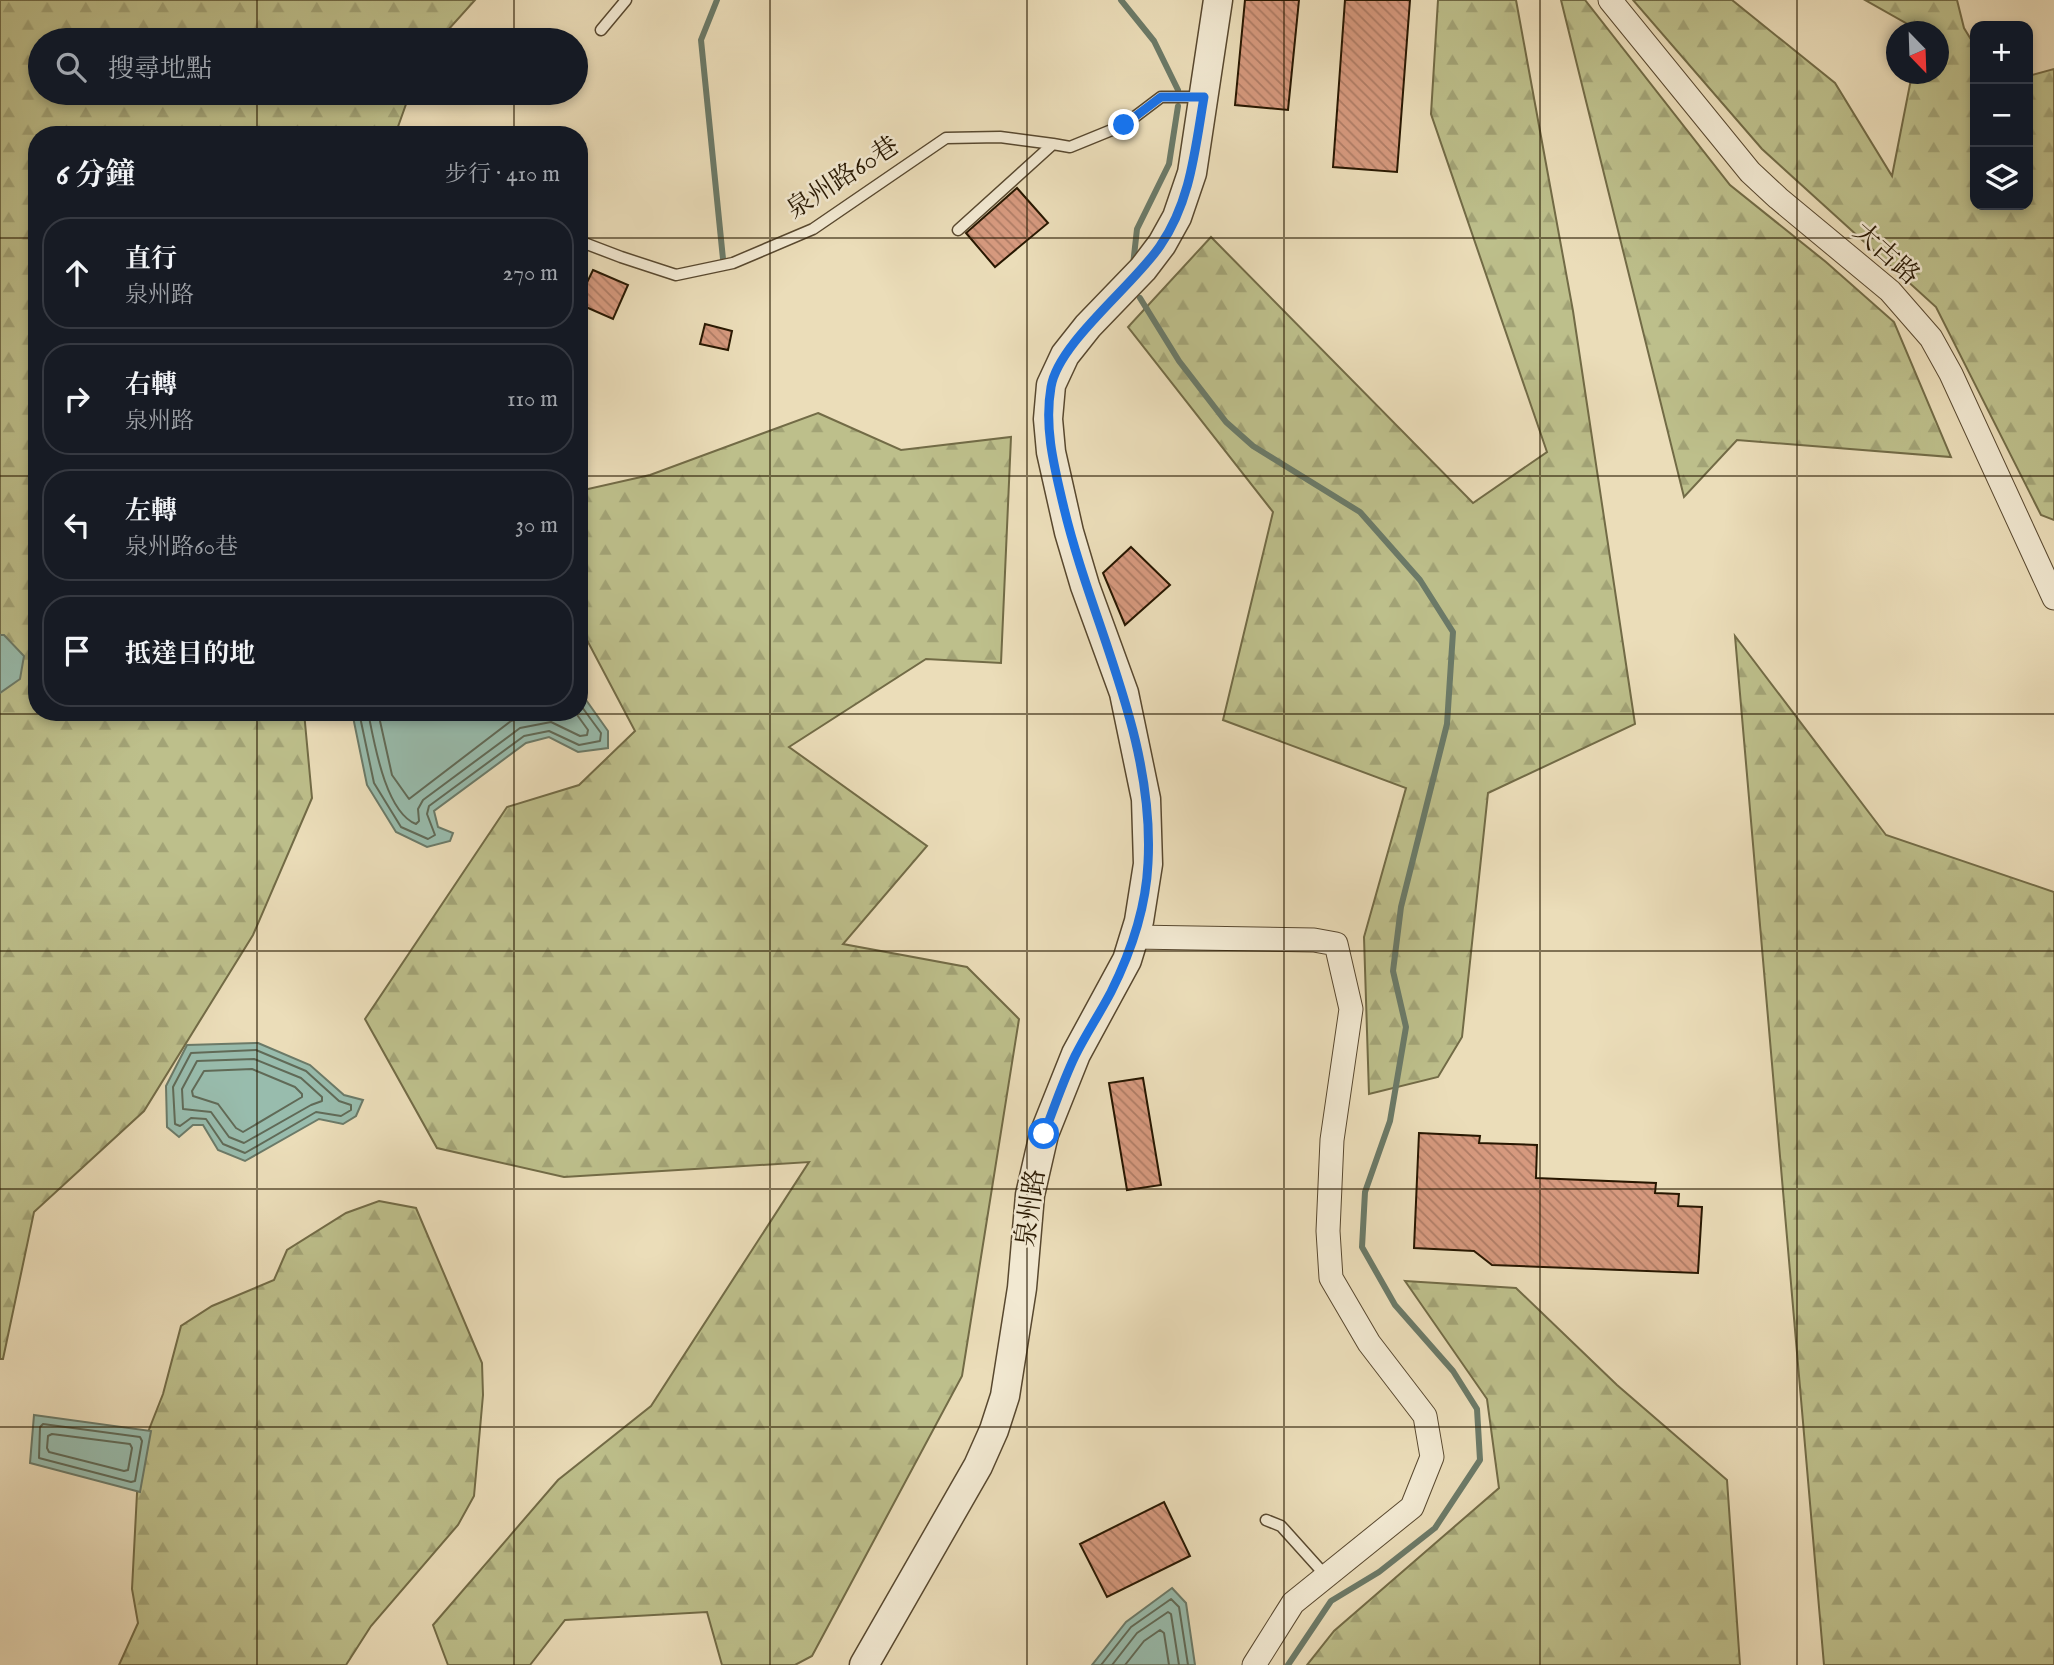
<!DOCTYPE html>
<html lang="zh-TW">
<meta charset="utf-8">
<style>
:root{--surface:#171b24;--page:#242831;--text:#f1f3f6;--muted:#9ea1a6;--line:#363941}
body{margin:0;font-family:"IM FELL English","Noto Serif TC",serif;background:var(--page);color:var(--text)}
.controls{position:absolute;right:21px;top:21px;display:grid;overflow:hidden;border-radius:14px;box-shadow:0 4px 10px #0003}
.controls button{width:63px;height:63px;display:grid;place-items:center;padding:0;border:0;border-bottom:2px solid var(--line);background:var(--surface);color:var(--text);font:35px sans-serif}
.compass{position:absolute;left:1886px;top:21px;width:63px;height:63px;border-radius:50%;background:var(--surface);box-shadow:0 4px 10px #0003;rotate:157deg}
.stop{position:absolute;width:21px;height:21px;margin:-16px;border:5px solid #1a73e8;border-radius:50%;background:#fff}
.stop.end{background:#1a73e8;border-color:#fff;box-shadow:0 2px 7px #0008}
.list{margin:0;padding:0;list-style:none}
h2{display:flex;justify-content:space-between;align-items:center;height:91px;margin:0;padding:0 28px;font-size:30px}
h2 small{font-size:23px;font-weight:400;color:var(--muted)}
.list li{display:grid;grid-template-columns:46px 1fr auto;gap:21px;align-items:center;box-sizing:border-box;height:112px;margin:0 14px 14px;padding:0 14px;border:2px solid var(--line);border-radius:28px}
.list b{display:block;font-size:26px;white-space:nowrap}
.list p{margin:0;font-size:23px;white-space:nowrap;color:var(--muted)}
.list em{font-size:23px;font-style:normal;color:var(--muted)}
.icon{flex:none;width:38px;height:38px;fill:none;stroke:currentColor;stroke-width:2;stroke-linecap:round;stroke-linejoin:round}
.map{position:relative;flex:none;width:2054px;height:1665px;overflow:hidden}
.search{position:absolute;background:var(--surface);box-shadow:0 4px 10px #0003;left:28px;top:28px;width:560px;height:77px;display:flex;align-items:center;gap:18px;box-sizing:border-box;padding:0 24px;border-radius:38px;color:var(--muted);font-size:26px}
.panel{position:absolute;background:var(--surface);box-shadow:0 4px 10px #0003;left:28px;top:126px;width:560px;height:595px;border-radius:28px}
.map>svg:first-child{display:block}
.forest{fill:url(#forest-firs);stroke:#726b46;stroke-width:2}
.water{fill:#98bcad;stroke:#6b7a68;stroke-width:2}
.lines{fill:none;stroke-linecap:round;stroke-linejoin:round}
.shore{stroke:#606a57;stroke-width:2}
.stream{stroke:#6b7a68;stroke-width:6}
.building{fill:url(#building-back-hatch);stroke:#271701;stroke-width:2}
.service-casing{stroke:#58482f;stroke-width:13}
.minor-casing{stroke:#58482f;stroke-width:25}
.tertiary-casing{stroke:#58482f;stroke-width:31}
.service{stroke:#f2e9d2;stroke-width:10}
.minor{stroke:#f2e9d2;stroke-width:23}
.tertiary{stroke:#f2e9d2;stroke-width:28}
.route{stroke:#1a73e8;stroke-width:9}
.grid{fill:none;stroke:#271701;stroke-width:2;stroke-opacity:0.55}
.labels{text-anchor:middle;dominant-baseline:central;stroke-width:5;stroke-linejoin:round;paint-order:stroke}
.street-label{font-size:26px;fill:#271701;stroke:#f2e9d2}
</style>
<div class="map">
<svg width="2054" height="1665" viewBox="0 0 2054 1665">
<defs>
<pattern id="forest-firs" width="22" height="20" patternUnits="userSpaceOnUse" patternTransform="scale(1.75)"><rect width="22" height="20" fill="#bdbf8b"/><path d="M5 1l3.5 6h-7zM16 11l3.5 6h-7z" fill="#a2a376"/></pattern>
<pattern id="building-back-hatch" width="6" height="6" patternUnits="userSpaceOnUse" patternTransform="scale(1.75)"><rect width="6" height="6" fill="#d6997e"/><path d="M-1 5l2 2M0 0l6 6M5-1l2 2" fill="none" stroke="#ae7c65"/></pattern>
</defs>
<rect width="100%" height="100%" fill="#ebddb9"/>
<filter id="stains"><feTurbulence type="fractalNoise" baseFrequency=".00286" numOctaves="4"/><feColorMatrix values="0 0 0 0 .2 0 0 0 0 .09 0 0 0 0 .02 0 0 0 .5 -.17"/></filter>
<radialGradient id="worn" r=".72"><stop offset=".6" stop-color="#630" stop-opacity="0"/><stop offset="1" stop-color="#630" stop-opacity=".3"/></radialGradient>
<path class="forest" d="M0,0h475l-36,40h-399v53h370l-15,42h-358v577h267l8,86 -59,137 -109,176 -110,101 -31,147h-3z
M1438,0h78l57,311 62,413 -147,69 -26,244 -24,40 -69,17 -5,-157 42,-149 -183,-68 50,-208 -145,-185 83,-90 262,266 74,-51 -116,-338z
M1561,0h24l145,185 96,77 68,60 57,135 -214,-17 -53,57z
M1633,0h99l103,83 57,93 20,-102h26v-42l-18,-1 -55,-31h92l7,28 11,18v159h53v-129l26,-7v451l-13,-5 -105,-208 -174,-158z
M818,413l83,37 110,-13 -10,226 -75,-4 -137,88 138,99 -84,98 124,23 52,52 -57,357 -150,280 -17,9h-73l-15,-53 -142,8 -35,45h-82l-15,-40 125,-145 93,-74 158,-244 -245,15 -127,-29 -72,-129 142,-212 72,-22 56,-54 -56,-106v-134l71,-16z
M1735,636l151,199 168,57v773h-230z
M379,1201l37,7 66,155 1,32 -9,101 -16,29 -87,101 -25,39h-227l19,-42 -6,-34 7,-134 24,-61 18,-68 31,-20 62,-26 13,-30 59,-37z
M1405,1281l111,7 101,97 110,95 13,185h-433l27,-34 165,-143 -12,-89z"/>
<path class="water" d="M0,635h4l20,21 -4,23 -20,14z
M579,690l29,41v17l-30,4 -29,-15 -23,6 -92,68 4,16 15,6 -3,8 -23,6 -31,-15 -29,-47 -15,-73h227z
M258,1043l52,22 34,30 19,5 -7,16 -13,8 -24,-5 -74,42 -27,-11 -15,-25h-10l-14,12 -12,-10 -1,-41 21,-41z
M34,1415l117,16 -11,61 -110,-29z
M1172,1588l14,15 9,62h-103l34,-43z"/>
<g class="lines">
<path class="shore" d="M359,712l15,71 27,44 27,12 7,-4 -8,-21 2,-8 95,-70 25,-5 30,14 21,-4 1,-8 -22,-30
M368,712c6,29 17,100 48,112l3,-3 -1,-12 5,-9 97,-72 31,-6 29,14 7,-1 1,-5 -13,-18
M378,712l14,63 17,24 102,-78 30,-9
M256,1050l50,21 33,30 12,4v5l-10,6 -25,-4 -71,41 -22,-9 -17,-25 -15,-1 -11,8 -5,-2 -2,-37 18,-34z
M254,1059l47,19 21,19v4l-11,4 -67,38 -15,-6 -18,-25 -28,-3 -1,-20 15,-28z
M252,1069l43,18 7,7v3l-59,35 -7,-4 -18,-24 -25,-8 -1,-5 12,-20z
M43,1424l97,13 2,4 -7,40 -4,1 -92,-24 1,-31z
M52,1434l78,10 2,4 -4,22 -4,1 -75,-19 -2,-4 1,-12z
M1101,1665l30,-38 40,-28 8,8 9,58
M1112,1665l25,-32 31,-21 3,2 8,51
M1125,1665l19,-24 16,-11 4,3 5,32"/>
<path class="stream" d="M717,0l-16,40 22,219
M1121,0l33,41 24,49
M1133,265l4,-36 32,-65 9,-58
M1140,298l39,63 47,61 27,24 107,66 60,68 33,52 -6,92 -46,183 -8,64 13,56 -16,94 -25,71 -3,55 33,58 58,66 24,38 3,51 -45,68 -56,44 -48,29 -43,64"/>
</g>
<path class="building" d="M1245,0h54l-11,110 -53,-5z
M1345,0h65l-13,172 -64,-5z
M1017,188l31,35 -53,44 -29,-34z
M593,270l35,15 -15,34 -34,-15v-5z
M705,324l27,7 -4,19 -28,-6z
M1131,547l39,38 -45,40 -22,-52z
M1143,1078l18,107 -34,5 -18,-107z
M1419,1133l61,3 -1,7 58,2 -1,33 120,5 -1,10 24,1 -1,12 24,1 -4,66 -206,-8 -18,-14 -60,-3z
M1164,1502l26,54 -83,41 -27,-53z"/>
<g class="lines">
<defs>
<path id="service" d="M601,30l25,-30
M958,230l95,-86 17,3 54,-22 37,-28h40
M579,241l42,16 55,18 57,-12 80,-34 133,-91 54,-1 53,7
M1266,1520l15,6 45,50"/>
<path id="minor" d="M1610,0l140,172 28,26 112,93 41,47 20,36 103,224
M1134,937l180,3 22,4 15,65 -19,131 -4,91 3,47 38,65 56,73 7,41 -20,50 -119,96 -39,62"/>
<path id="tertiary" d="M864,1665l114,-199 16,-36 11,-34 17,-108 8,-93 14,-61 32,-80 51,-94 12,-39 9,-57 -2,-65 -22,-106 -39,-107 -16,-54 -18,-80 -3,-33 3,-34 14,-30 23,-29 55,-57 19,-25 15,-27 15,-44 26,-173"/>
</defs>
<use href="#service" class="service-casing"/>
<use href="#minor" class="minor-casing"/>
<use href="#tertiary" class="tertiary-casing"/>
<use href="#service" class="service"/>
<use href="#minor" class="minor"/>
<use href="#tertiary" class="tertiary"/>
</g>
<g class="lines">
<path class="route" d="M1044,1134c10,-26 19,-53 31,-78 11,-22 25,-43 36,-64 20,-40 35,-84 37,-129 7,-127 -57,-239 -85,-359 -9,-38 -19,-77 -12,-117 7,-44 82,-101 109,-141 31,-45 35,-97 44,-149h-43l-37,28"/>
</g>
<path class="grid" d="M257,0v40M514,0v40M770,0v1665M1027,0v1665M1284,0v1665M1540,0v1665M1797,0v1665M257,93v42M514,93v42M0,238h37M579,238h1475M0,476h37M579,476h1475M257,712v953M514,712v953M0,714h2054M0,951h2054M0,1189h2054M0,1427h2054"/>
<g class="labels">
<g class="street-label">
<text transform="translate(843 178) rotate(-33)">泉州路60巷</text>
<text transform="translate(1886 254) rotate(42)">大古路</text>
<text transform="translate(1031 1208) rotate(-82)">泉州路</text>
</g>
</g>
<rect width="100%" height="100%" filter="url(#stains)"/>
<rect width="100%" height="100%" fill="url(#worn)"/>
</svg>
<div class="controls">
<button>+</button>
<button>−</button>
<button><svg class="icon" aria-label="layers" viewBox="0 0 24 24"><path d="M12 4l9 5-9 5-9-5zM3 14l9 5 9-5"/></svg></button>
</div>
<svg class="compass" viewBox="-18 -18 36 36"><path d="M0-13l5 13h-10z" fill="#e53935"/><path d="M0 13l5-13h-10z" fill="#9ea1a6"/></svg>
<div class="stop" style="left:1044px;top:1134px"></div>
<div class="stop end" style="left:1124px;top:125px"></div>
<div class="search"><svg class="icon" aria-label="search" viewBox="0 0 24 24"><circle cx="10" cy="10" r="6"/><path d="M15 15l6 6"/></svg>搜尋地點</div>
<section class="panel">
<h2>6 分鐘<small>步行 · 410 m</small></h2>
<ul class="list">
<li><svg class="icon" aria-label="ahead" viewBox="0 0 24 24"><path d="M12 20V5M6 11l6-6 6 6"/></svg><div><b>直行</b><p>泉州路</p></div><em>270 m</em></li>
<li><svg class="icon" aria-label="right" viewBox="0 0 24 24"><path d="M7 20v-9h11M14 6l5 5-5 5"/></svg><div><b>右轉</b><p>泉州路</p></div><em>110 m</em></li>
<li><svg class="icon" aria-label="left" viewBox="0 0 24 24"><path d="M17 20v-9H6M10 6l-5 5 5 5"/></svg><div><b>左轉</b><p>泉州路60巷</p></div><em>30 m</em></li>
<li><svg class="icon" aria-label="arrive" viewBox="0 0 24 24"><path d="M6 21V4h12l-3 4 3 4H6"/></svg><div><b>抵達目的地</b></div></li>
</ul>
</section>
</div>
